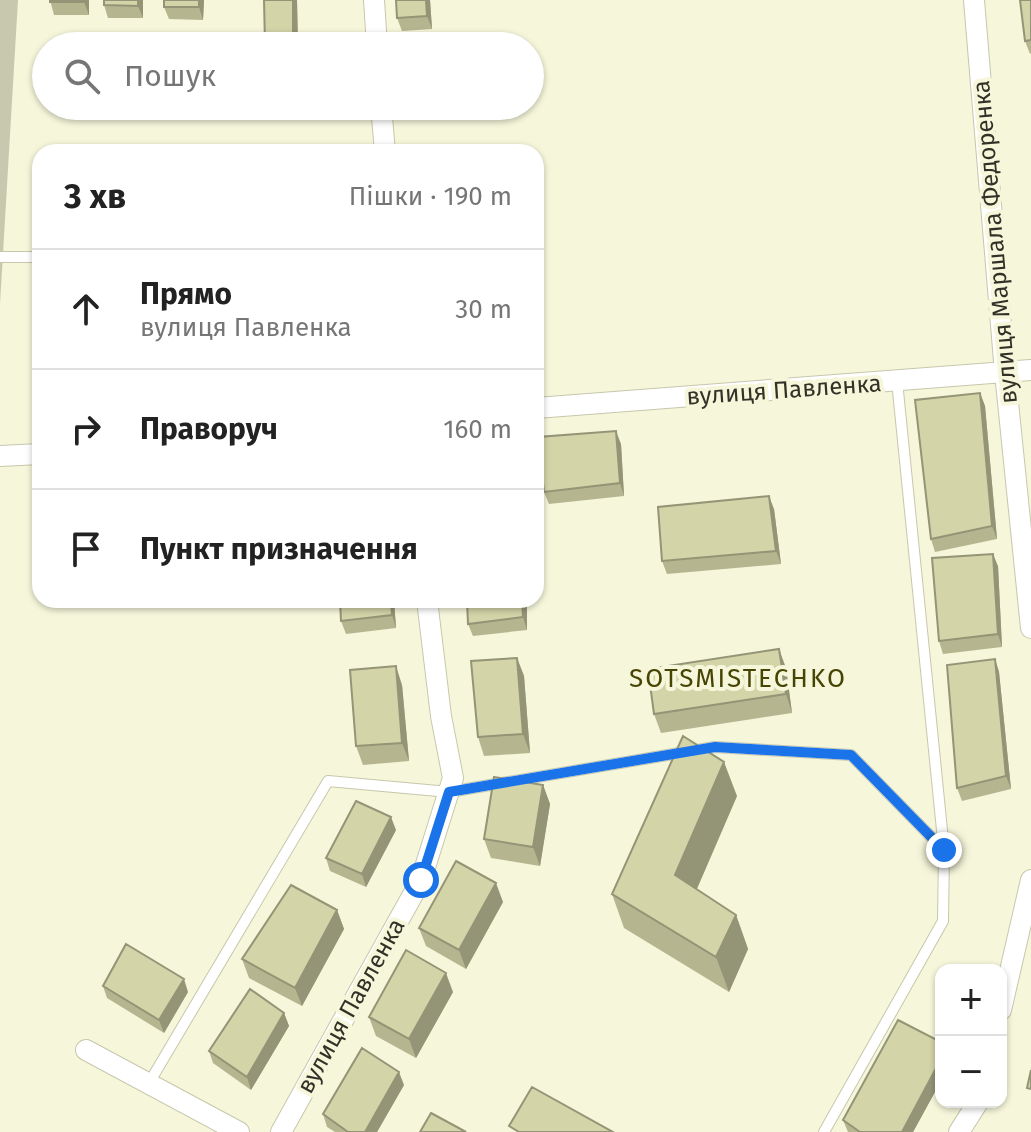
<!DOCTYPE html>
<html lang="uk">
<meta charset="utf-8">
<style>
:root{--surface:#fff;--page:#f2f2f2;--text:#222;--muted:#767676;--line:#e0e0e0}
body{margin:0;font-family:"Fira Sans",sans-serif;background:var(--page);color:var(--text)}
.controls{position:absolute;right:24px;bottom:24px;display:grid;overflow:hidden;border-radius:16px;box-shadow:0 2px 6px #0004}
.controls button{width:72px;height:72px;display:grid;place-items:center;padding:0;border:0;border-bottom:2px solid var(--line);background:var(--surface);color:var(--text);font:40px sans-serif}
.stop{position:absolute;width:24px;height:24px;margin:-18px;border:6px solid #1a73e8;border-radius:50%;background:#fff}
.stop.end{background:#1a73e8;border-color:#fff;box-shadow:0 2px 8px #0008}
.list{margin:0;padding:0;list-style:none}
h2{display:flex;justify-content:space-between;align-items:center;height:104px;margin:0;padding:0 32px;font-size:34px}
h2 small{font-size:26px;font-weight:400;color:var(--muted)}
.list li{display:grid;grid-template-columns:52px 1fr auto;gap:24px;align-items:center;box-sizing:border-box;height:120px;padding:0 32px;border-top:2px solid var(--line)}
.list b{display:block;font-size:30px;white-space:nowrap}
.list p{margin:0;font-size:26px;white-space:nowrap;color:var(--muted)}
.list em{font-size:26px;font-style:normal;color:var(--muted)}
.icon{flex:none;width:44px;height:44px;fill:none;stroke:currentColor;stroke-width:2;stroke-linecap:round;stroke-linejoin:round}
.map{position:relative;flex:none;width:1031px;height:1132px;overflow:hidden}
.search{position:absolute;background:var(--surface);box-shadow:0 2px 6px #0004;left:32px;top:32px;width:512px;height:88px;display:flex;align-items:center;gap:20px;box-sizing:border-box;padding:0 28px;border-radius:44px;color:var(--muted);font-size:30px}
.panel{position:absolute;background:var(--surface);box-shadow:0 2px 6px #0004;left:32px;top:144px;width:512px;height:464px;border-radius:24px}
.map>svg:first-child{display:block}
.green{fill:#c8c8ae}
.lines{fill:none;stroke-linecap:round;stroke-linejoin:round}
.service-casing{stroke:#c7c7ad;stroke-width:12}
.minor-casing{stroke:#c7c7ad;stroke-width:22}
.service{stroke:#fff;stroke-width:10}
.minor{stroke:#fff;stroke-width:20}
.wall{fill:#b5b690}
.shaded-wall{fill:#949476}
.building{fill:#d3d4a8;stroke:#949476;stroke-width:2}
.route{stroke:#1a73e8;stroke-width:10}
.labels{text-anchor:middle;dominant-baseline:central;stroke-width:8;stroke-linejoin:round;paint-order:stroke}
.street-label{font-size:24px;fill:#313127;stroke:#f5f6da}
.neighbourhood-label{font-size:26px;letter-spacing:2px;fill:#474504;stroke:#f5f6da}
</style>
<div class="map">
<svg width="1031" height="1132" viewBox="0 0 1031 1132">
<rect width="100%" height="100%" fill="#f5f6da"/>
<path class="green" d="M0,0h18l-18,304z"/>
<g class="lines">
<defs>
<path id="service" d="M0,257h40
M149,1083l179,-302 121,11 266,-45 136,8 93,95
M824,1132l119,-211 1,-71 -47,-469"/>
<path id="minor" d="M374,0l3,46
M974,0l31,373 26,255
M381,106l4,46
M536,408l495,-38
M0,456l40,-2
M1001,1010l30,-130
M86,1050l153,82
M281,1132l140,-252 32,-102 -12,-62 -14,-116
M959,1132l19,-30"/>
</defs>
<use href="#service" class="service-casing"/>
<use href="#minor" class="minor-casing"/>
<use href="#service" class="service"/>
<use href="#minor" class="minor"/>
</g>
<path class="wall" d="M50,0h39v15h-35z
M143,0v18h-35l-4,-13z
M204,0l-1,20 -34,-1 -5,-12z
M264,0h33l1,46h-32z
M396,0h34l2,29 -30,2 -5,-13z
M1031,0v53l-1,1 -5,-13z
M980,393l5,13 12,133 -62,13 -4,-13z
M621,444l3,52 -75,8 -5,-12z
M774,509l7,55 -114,10 -5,-13z
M998,566l4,81 -59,7 -4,-13z
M394,600l2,28 -50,6 -5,-13z
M527,600v30l-54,6 -5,-12z
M517,658l7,18 6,77 -46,3 -6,-19z
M995,659l4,13 12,117 -49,12 -5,-13z
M786,668l6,45 -131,20 -7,-19z
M402,685l7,76 -46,4 -7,-19z
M543,785l7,19 -10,62 -49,-8 -7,-19z
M737,796l-40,93 39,26 12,34 -19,43 -105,-64 -12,-34z
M396,830l-30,57 -36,-16 -4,-13z
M503,902l-37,67 -40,-23 -7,-18z
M337,910l7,19 -42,77 -53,-28 -7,-19z
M103,986l85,6 -24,41 -57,-35z
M453,992l-37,66 -40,-22 -7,-19z
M284,1013l5,13 -38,64 -38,-27 -4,-12z
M941,1042v39l-28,51h-65l-5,-12z
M404,1085l-27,47h-42l-8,-5 -4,-13z"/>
<path class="shaded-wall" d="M84,0h5v15l-5,-13z
M138,0h5v18l-5,-12z
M199,0h5l-1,20 -4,-13z
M293,0h4l1,46h-4l-1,-3z
M426,0h4l2,29 -5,-13z
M980,393l5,13 12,133 -5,-13z
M616,431l5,13 3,52 -4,-13z
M769,496l5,13 7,55 -5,-13z
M993,554l5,12 4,81 -4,-13z
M391,600h3l2,28 -4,-13z
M522,600h5v30l-4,-13z
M779,649l7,19 6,45 -6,-19z
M517,658l7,18 6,77 -7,-19z
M995,659l4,13 12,117 -5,-13z
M396,666l6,19 7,76 -7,-18z
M724,762l13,34 -49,113 -13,-34z
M543,785l7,19 -10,62 -7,-19z
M391,817l5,13 -30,57 -4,-13z
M496,883l7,19 -37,67 -7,-19z
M337,910l7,19 -42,77 -7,-18z
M736,915l12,34 -19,43 -13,-35z
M446,973l7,19 -37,66 -7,-19z
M184,979l4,13 -24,41 -5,-13z
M284,1013l5,13 -38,64 -4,-13z
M941,1059v22l-28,51h-11z
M399,1072l5,13 -27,47h-12z"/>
<path class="building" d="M50,0h34v2h-34z
M104,0h34v6l-34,-1z
M164,0h35v7h-35z
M264,0h29v43l-28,1z
M396,0h30l1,16 -30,2z
M1020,0h11v40l-6,1z
M980,393l12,133 -61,13 -16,-139z
M616,431l4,52 -76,9 -6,-55z
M769,496l7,55 -114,10 -4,-54z
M993,554l5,80 -59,7 -7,-83z
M340,600h51l1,15 -51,6z
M467,600h55l1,17 -55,7z
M779,649l7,45 -132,20 -6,-45z
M517,658l6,76 -45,3 -7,-76z
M995,659l11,117 -49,12 -10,-123z
M396,666l6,77 -46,3 -6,-76z
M683,736l41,26 -49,113 61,40 -20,42 -104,-63z
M494,777l49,8 -10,62 -49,-8z
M356,801l35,16 -29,57 -36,-16z
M456,861l40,22 -37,67 -40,-22z
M291,885l46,25 -42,78 -53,-29z
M126,944l58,35 -25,41 -56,-34z
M406,950l40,23 -37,66 -40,-22z
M250,989l34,24 -37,64 -38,-26z
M898,1020l43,22v17l-39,73h-42l-17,-12z
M362,1048l37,24 -34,60h-17l-25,-18z
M1031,1070v19l-4,-1z
M532,1087l81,45h-94l-10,-6z
M431,1113l35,19h-46z"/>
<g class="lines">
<path class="route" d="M421,880l28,-88 266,-45 136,8 93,95"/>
</g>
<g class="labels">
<g class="street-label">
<text transform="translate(995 242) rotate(-95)">вулиця Маршала Федоренка</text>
<text transform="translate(784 390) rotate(-4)">вулиця Павленка</text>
<text transform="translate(351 1006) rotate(-61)">вулиця Павленка</text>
</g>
<g class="neighbourhood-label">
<text x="738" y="678">SOTSMISTECHKO</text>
</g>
</g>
</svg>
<div class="controls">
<button>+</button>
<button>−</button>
</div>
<div class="stop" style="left:421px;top:880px"></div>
<div class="stop end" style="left:944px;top:850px"></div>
<div class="search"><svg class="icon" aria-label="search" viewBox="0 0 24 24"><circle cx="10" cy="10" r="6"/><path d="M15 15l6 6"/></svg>Пошук</div>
<section class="panel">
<h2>3 хв<small>Пішки · 190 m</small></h2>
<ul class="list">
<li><svg class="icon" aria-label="ahead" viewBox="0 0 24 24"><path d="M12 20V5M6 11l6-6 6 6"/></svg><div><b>Прямо</b><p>вулиця Павленка</p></div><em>30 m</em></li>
<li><svg class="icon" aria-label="right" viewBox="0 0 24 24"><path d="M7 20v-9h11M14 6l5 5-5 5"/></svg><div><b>Праворуч</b></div><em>160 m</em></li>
<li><svg class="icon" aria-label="arrive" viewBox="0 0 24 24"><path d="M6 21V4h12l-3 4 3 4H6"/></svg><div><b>Пункт призначення</b></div></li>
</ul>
</section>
</div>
